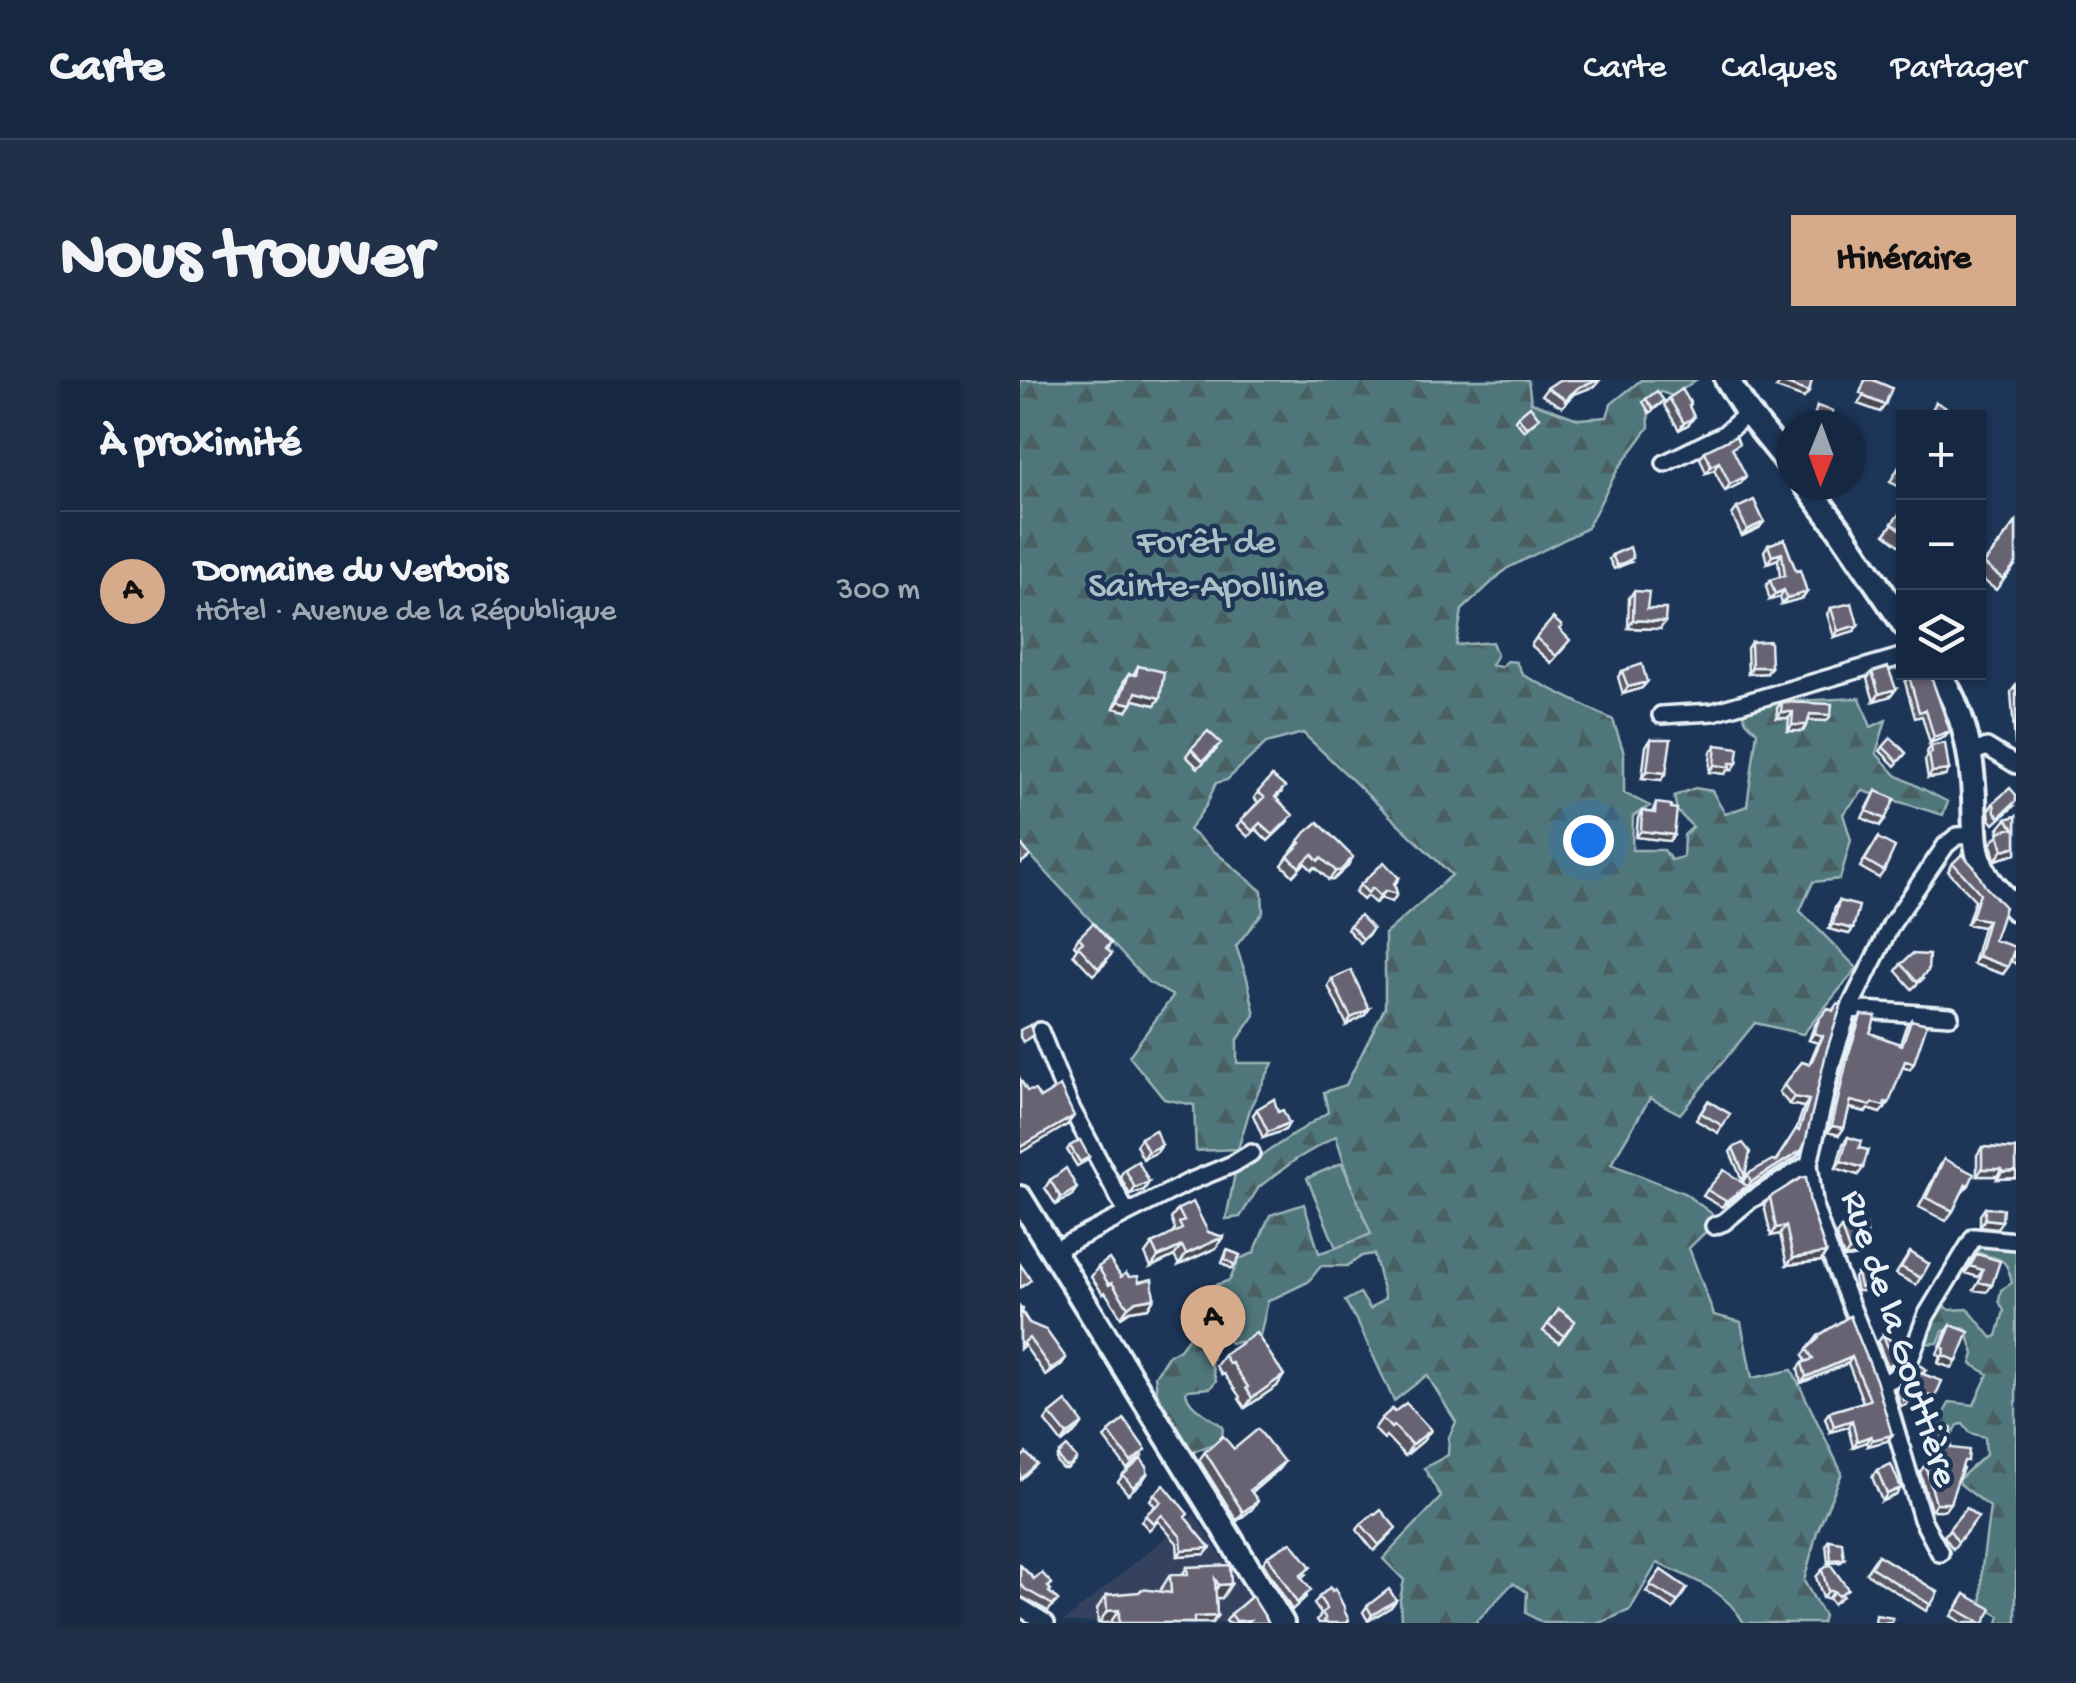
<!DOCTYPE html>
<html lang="fr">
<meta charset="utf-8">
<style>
:root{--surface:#162841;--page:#1f3048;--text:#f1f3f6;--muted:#9ea6b1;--line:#35445a;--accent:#d6ab8b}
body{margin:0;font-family:"Gochi Hand",sans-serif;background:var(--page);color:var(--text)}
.controls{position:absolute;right:30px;top:30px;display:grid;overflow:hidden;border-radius:0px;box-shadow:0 2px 8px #0004}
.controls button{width:90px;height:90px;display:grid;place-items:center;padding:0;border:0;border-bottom:2px solid var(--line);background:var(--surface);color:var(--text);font:50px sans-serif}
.compass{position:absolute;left:756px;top:30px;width:90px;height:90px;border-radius:50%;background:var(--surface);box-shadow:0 2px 8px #0004;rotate:181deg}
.you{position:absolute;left:568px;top:460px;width:35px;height:35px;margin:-25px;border:8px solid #fff;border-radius:50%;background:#1a73e8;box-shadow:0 0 0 15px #1a73e833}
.badge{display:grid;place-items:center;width:65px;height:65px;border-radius:50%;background:var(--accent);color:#111;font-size:32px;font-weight:700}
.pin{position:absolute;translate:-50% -82px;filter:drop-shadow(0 2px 5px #0008)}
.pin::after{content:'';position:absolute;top:52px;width:35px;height:30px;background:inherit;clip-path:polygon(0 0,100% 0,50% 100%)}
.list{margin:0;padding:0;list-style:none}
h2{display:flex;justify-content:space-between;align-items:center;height:130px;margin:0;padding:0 40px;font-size:42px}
h2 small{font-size:32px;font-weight:400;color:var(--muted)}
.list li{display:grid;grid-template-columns:65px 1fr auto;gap:30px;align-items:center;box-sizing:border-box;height:160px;padding:0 40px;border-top:2px solid var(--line)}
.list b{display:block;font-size:38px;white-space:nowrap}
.list p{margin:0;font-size:32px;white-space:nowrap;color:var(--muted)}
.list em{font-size:32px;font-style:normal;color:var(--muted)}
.icon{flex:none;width:55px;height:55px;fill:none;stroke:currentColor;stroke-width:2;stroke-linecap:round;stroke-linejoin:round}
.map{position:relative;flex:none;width:996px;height:1243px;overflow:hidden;border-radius:0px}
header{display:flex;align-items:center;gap:60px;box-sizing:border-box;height:140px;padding:0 50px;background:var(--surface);border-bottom:2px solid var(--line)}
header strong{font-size:48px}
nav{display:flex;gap:55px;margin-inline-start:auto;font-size:35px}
.intro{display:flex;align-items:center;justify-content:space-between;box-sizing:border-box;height:240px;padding:0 60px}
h1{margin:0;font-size:70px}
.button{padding:25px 45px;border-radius:0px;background:var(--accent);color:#111;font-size:35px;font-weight:700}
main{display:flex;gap:60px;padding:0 60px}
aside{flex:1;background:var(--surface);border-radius:0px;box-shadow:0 2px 8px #0004}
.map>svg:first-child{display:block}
.built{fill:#34435f}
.forest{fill:url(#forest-firs);stroke:#9cb4b9;stroke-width:2.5}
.garden{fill:#4f767a;stroke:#9cb4b9;stroke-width:2.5}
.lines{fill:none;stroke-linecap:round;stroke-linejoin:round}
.street-casing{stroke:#e8f1f8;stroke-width:22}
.secondary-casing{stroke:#e8f1f8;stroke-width:30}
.street{stroke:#1d3557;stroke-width:15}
.secondary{stroke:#1d3557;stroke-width:22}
.wall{fill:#595663;stroke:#e8f1f8;stroke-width:2.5}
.shaded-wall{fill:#494650;stroke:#e8f1f8;stroke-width:2.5}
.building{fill:#686473;stroke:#e8f1f8;stroke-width:2.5}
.labels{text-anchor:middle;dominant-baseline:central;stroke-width:9;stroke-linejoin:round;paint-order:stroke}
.park-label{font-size:38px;fill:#abc0c6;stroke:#1d3557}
.street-label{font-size:38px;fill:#e8f1f8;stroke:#1d3557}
</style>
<header>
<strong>Carte</strong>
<nav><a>Carte</a><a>Calques</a><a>Partager</a></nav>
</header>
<div class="intro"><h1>Nous trouver</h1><a class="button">Itinéraire</a></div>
<main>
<aside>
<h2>À proximité<small></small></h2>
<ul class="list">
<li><span class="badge">A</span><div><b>Domaine du Verbois</b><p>Hôtel · Avenue de la République</p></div><em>300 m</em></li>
</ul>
</aside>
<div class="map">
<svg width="996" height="1243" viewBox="0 0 996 1243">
<defs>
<pattern id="forest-firs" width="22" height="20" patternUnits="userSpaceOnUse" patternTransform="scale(2.5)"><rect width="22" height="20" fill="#4f767a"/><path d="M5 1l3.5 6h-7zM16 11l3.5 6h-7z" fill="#4a5f62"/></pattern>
</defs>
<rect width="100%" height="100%" fill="#1d3557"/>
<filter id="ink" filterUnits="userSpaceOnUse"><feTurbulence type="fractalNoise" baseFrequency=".01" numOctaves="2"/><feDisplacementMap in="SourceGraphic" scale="20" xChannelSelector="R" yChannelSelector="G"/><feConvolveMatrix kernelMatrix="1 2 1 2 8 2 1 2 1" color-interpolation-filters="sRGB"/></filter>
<g filter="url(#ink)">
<path class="built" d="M174,1134l56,87 -25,22 -162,-1z"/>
<path class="forest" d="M0,0h508l3,22 47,17 29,-2 4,-13 30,-24h55l-23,16 -12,-4 -13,11 1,24 -31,42 -31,59 -81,41 -44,41 -6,35 36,-3 5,13 -6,10 10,2 6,-6 9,1 7,13 90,45 11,33v40l26,13 -17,10 -1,34h32l7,10 12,-3 1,-22 9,-8 -16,-16 -3,-15 21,-8 17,3 13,23 22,-8 10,-74 -12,-12 -2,-10 29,-8 88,-4 11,29 15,-7 -10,33 20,22 52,27 -5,13 -80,-24 -20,23 8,26 -11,39 -27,3 -13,29 57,57 -54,66 -48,-11 -75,91 -30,-16 -39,66 73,29 35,26 -30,29 25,67 27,7 11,56 40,-8 50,103 -25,59 -13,49 20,35 -2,7h-78c-20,-35 -52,-44 -87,-60l-27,47 -30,13h-57l-17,-10 1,-21 -14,-9 -38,40h-74l-1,-24 4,-19 -21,-21 58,-62 -17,-29 24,-13 1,-18 7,-15 -29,-47 -33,26 -35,-76 -14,-24 15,-8 10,16 15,-11 -11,-44 -12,2 -15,10h-26l-13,16 -40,19 -9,39 -29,3 -11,-10 -8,30 5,18 -6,7 -22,2 -2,2c3,17 25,24 37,35l-1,10 -9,7 -22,9 -32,-43 -4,-34 13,-20 12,-7 9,-12 5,-23 -3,-2 11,-22 28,-10 9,-21 15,-6 16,-38 34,-11 15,49 17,-5 16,-60 -16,-52 -41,24 -36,27 -19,30 -14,2 9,-46 93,-61 -4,-20 22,-7 39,-78v-73l67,-59 -149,-142 -37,10 -39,37 -11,3 -10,23 -17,24 73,61 1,21 -27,34 11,32 8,37 -18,26v22h36l-22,43 -13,43 -42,2 -2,-46 -30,-6 -35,-43 44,-60 -25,-14 -128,-138z
M954,863l42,3v377h-18l2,-7 -18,-10v-39l8,-60 -30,-23 -1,-5 27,-24 -1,-18 -15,-4 -7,-9 -5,1 -4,7 -20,-2 16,-28 24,3 14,-31 -17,-10 3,-10 -8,-25 -5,-1 -18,3 -5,12 -18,1 17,-38h7l6,4 18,-1 24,29 5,-2 7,-25 -5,-10 2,-11 11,-7c-6,-30 -14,-22 -37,-31z"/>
<path class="garden" d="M322,783l29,71 -35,14 -29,-70z"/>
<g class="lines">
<defs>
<path id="street" d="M645,83l59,-29 24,-21
M641,335l52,-3 191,-56
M949,374l18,-7 29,18
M829,629l101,7
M20,651l30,75 57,107
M694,846l10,-4 25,-21 60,-37
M33,871l136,-69 44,-18 18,-11
M862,1003l10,-4 10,-9 9,-13 15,-41 48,-79 42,4
M920,1173l-18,-34 -40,-136 -50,-124 -17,-50 -6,-45 24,-105 16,-50 42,-84 55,-80 11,-9 17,-1
M0,1227l26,16"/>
<path id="secondary" d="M707,0l21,33 43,53
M786,105l34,45 64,94
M917,292c27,36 35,82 37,126 1,26 -1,52 11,76 8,14 20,24 31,35
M0,818l262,425"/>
</defs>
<use href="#street" class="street-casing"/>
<use href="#secondary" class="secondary-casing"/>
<use href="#street" class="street"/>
<use href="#secondary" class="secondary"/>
</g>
<path class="wall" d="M575,6l-21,8 -12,13 -20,-12 5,-7z
M649,18l20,8 5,11 -5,7 -10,6 -15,-25z
M626,19l18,2 -14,12 -7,-11z
M498,36l21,2 -15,13 -9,-11z
M685,71l29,1 7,31 -16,8 -11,-21 -8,3 -6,-15z
M884,78v31l-14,-7z
M717,128l22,20 -17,8 -10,-21z
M884,128v41l-19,-15z
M996,142v42l-20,26 -18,-14v-5z
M764,159l12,32 11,21 -4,6 -21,6 -2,-7 -10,3 -4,-14 4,-6 10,-3 -2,-18 -11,4 -3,-12 4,-6z
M592,175l19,7 -17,7 -5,-10z
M614,211l13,18 13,20 -32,-1 1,-30z
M811,228l23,23 -20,6 -7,-23z
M539,249l6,18 -14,16 -20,-18 5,-7z
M731,262l16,31 -19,1 -1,-26z
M118,286l17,39 -21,-5 -7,11 -13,-3 10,-27 5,-7 4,1z
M602,291l25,11 -5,6 -19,6 -5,-17z
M852,292l24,17 -5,7 -17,5 -7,-22z
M889,296l41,55 -5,6 -15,6 -8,-27 -7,2 -10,-36z
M996,305v58l-1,1 -4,-52z
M762,322l45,19 -19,-1 -5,11h-15l1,-13h-12v-10z
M871,358l15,15 -11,13 -15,-15z
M631,359l10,41 -19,-2 4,-32z
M696,365l16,25h-5l-2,4 -16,-2 2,-20z
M911,366l14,30 -17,2 -3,-18 3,-4 -1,-4z
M171,369l25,1 -18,18 -12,-12z
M856,411l9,28 -5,7 -18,-8z
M238,412l23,1 -5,5 13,23 -21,20 -12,-12 -8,8 -11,-11 21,-24 -4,-4z
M974,422l20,4 -20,18 -4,-5 -1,-9z
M636,423l18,32 -5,6 -33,-4 2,-19 4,-7 10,2z
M996,436v38l-21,6 -4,-17 10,-11 -3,-3 8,-10z
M858,458l6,33 -5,7 -19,-11z
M279,461l48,26 -14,13h-4l-14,-13 -3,3 -7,-7 -12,13 -11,-11z
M933,483l21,4 20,73 14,27 -5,7 -30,-10 10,-37 -16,-3 8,-24 -27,-29z
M379,498l-4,7 2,9 -5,8 -11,-4 -6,5 -8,-7 -4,4 -8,-8 5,-7z
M819,521l14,28 -4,5 -20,-5 6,-22z
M330,545l20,8 -10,10 -13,-14z
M59,557l32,6 -4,6v13l-14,13 -20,-21 4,-6 -3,-3z
M996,569v15l-5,-3z
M881,584l22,15 -11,10 -16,-18z
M312,599l37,30 -4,6 -18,10 -19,-39z
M817,624l-35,146 -5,7 -51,32v-2l-4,5 -20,15 -19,-11 4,-6 37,-6 -1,-3 5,-7 28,-14 20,-30 8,-23 -15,-3 -10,-12 23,-30 7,2 9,-21 -9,-3 5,-14 5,-7 13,-8z
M841,635l9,18 30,11 6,-18 5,-6 3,43 -4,6 -8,-2 -17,42 -2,-1 -3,5 -12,-4 -2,3 -17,-4 -5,20 -5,7 -11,-3 16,-70 13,-41z
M688,721l22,13 -12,19 -22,-13z
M237,729l21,3 11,11 -4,7 -22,8 -10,-23z
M828,757l11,11 -1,27 -22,-7 7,-24z
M121,758l21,7 -5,7 -14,7 -7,-14z
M50,766l19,11 -3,4 -9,5 -10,-16z
M962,767l34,2v29l-19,1v-3h-20v-21z
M713,768l12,28 -3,4 -12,-28z
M924,779l25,26 -8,9 -8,17 -7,10 -27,-14 19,-38z
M105,789l24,13 -5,8 -14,5 -10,-19z
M30,800l22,15 -16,10 -11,-17z
M750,817l40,7 16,49 -5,8 -34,4 -7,-31 -9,2 -7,-31z
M965,828l12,20 -17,-2v-11z
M158,829l30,23 15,5 -7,11 -37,17 -5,-9 -23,11 -6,-13 7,-10 20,-10 3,-5 -4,-10z
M821,848l27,14 -10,14 -14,2 -8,-23z
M207,870l13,5 -8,14 -10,-6z
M890,872l19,12 -13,21 -20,-11z
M78,887l23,10h8l10,5 15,16 -6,10 -18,3 -9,6 -16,-25 -2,2 -12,-17z
M837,894l10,17h-10l-3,-13z
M0,928l9,15 37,35 -5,7 -15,11 -22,-31 -4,4z
M539,929l16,12 -16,22 -16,-12z
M830,936l42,119 -5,6 -19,5 -2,-4 -13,5 -5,-20 -18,5 -5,-14 4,-6 34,-10 -15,-39 -47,20 -3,-14 4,-6 4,-1 -3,-7 15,-19z
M931,945l1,43 -14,-5 2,-7 -3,-2 9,-22z
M863,955l20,14 -15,19 -10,-26z
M204,975l53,31 -32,22 -6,-9 1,-2 -16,-23 -2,1 -6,-9z
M906,990l-3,4 12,23 -3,6 -22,-6 -3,8 -6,1 -5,-16 4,-6z
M374,1032l37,18 -8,11 -18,15 -19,-20 -2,3 -10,-10 8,-11z
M30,1034l28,16 -16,13 -17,-22z
M916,1047l15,21 12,20 -18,42h-14l-11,-38 5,-7h3l3,-31z
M89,1052l33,24 -15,13 -23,-31z
M214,1069l50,13 -6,8 -26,22v17l-15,12 -38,-61 6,-8z
M39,1074l16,8 -8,7h-4l-6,-7v-4z
M857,1090l19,25 -14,6 -10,-24z
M127,1094l-5,8 -14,12 -10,-12 5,-7z
M134,1114l31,24 25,30 -5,6 -27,2 -1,-13 -19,-22 -9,9 -8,-9 14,-15 -5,-6z
M946,1128l12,9 -25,32 -9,-13z
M341,1144l30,10 -17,17 -17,-21z
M809,1160l15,19 -3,3 -13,1 -2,-19z
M858,1175l60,37 -12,19 -60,-38z
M248,1176l38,18 -4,4 4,19 -14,13 -29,-47z
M0,1185l14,14 15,9v4l9,8 -10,11 -28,-15z
M167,1187l44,17 -9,14h-6l1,18 -5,7h-114l-1,-14 9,-14 55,-3v-3l9,-14h12z
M641,1190l26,18 -14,21 -27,-17z
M802,1190l21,26 -10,8 -4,-6h-6l-7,-21z
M945,1214l19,29h-21l-12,-7z
M299,1217l25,14 3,12h-28l-2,-3 4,-6 -7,-10z
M376,1220l-5,7 -23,14 -5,-9 4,-6z
M211,1234l38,9h-41l-2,-2z"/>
<path class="shaded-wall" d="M580,0l-5,6 -21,8 -10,8 6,-7 9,-8z
M761,2l28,10 -5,6 -28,-10z
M843,16l22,9 -5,7 -22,-8z
M674,37l-5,7 -10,6 5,-7z
M699,82l-5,8 -8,3 5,-7z
M726,96l-5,7 -16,8 5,-7z
M744,142l-5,6 -17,8 5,-6z
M762,173l-4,6 -11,4 5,-7z
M764,210l-4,7 -10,3 5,-6z
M787,212l-4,6 -21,6 5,-6z
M613,240l32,2 -5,7 -32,-1z
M838,245l-4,6 -20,6 4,-6z
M732,287h19l-4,6 -19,1z
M627,302l-5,6 -19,6 5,-7z
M876,309l-5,7 -17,5 5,-7z
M116,312l24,6 -5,7 -24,-6z
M99,321l13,3 -5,7 -13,-3z
M761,332h12l-4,6h-12z
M790,334l21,1 -4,6 -22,-1z
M772,345h15l-4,6h-15z
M930,351l-5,6 -15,6 4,-6z
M710,383h7l-5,7h-5l-2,4 -16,-2 5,-7z
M929,390l-4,6 -17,2 4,-6z
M627,391l19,2 -5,7 -19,-2z
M621,451l33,4 -5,6 -33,-4z
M996,466v8l-21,6 8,-10z
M333,477l-6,10 -14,13h-4l7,-9z
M366,511l11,3 -5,8 -11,-4 -6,5z
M952,537l16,3 -5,7 -16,-3z
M813,544l20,5 -4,5 -20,-5z
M958,576l30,11 -5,7 -30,-10z
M349,629l-4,6 -18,10 4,-7z
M794,653l9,3 -5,7 -9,-3z
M885,681l9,2 -4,6 -10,-2z
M774,717l15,3 -5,7 -15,-3z
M831,721l21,2h17l-9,10 -12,-4 -2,3 -19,-5z
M54,736l-7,9 -47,28v-6z
M269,743l-4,7 -22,8 5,-6z
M812,746l12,2 -5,7 -11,-3z
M142,765l-5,7 -14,7 5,-7z
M782,770l-5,7 -51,32 5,-7z
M821,781l22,7 -5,7 -22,-7z
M962,789h20l-5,7h-20z
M996,791v7l-19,1 5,-7z
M129,802l-5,8 -14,5 5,-7z
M727,806l-5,6 -20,15 4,-6z
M57,808l-5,7 -16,10 5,-7z
M965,839l17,2 -5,7 -17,-2z
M766,846l-6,8 -9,2 5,-8z
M203,857l-7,11 -37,17 7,-11z
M848,862l-10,14 -14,2 5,-7 14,-8z
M162,866l-8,10 -23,11 7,-10z
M806,873l-5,8 -34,4 6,-7z
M950,886l13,4 -5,7 -13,-4z
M959,902l13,3 -5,7 -13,-2z
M134,918l-6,10 -18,3 -9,6 7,-10 8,-6z
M923,975l14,6 -5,7 -14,-5z
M832,977l-4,6 -47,20 5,-6z
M46,978l-5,7 -15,11 5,-7z
M264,995l-7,11 -32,22 7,-10z
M889,1011l26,6 -3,6 -27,-7z
M832,1040l-4,7 -18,5 4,-6z
M63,1043l-5,7 -16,13 5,-8z
M411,1050l-8,11 -18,15 7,-11z
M872,1055l-5,6 -19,5 4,-6z
M851,1056l-5,6 -13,5 4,-6z
M264,1082l-6,8 -34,29 6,-9z
M881,1108l-5,7 -14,6 5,-7z
M238,1121l-6,8 -15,12 6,-9z
M916,1123h14l-5,7h-14z
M190,1168l-5,6 -27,2 4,-6z
M824,1179l-3,3 -13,1 3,-3z
M211,1204l-9,14h-12l9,-13z
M808,1211h6l-5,7h-6z
M376,1220l-5,7 -23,14 4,-6z
M99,1230l-9,13h-11l8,-12z
M197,1236l-5,7h-22l4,-6z"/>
<path class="building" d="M539,0h39l-19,7 -9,8 -3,5 -20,-12z
M761,0h31l-3,12 -28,-10z
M845,0h8l19,8 -7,17 -22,-9 1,-2 -4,-1z
M662,9l9,15 -2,2 5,11 -10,6 -15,-25z
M637,11l7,10 -11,8 -7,-10z
M916,22l21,12 -2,4h-27z
M510,26l9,12 -13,10 -8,-12z
M797,26l16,5 -4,14 -17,-2z
M716,56l3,8 -7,4 14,28 -16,8 -11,-22 -8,4 -6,-15z
M831,63l13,5 -8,15 -5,-2z
M884,81v13l-6,-3z
M734,120l10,22 -17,8 -10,-22z
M884,128v24l-12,-9z
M996,142v41l-13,16 -19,-15z
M764,159l12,32 4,-1 7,22 -20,6 -3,-8 -9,4 -5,-14 15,-5 -3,-22 -10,3 -4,-11z
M610,167l3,11 -16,8 -5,-11z
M614,211l15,1 -2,17h19l-1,13 -32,-2z
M832,223l6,22 -20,6 -7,-23z
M533,238l9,8 -3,3 11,11 -14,16 -20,-18z
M750,261l1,26h-19l-1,-25z
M622,284l5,18 -19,5 -6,-16z
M118,286l26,6 -4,26 -24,-6 -4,12 -13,-3 10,-27 7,1z
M868,287l8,22 -17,5 -7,-22z
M900,292h6l7,10 17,49 -16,6 -8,-27 -7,2 -10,-36z
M762,322l50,2 -1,11 -21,-1 -3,11h-15l1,-13h-12z
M188,351l13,12 -18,18 -12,-12z
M871,358l15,15 -8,9 -15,-15z
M631,359h20l-5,34 -19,-2z
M925,363l4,27 -17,2 -3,-18 3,-1 -1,-7z
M696,365l23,3 -2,15h-7v4l-16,-2z
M252,396l13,11 -10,10 18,18 -20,20 -13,-12 -8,8 -11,-11 23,-23 -6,-5z
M990,408l6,7v6l-17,16 -4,-5 -1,-10z
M856,411l19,8 -10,20 -18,-8z
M636,423l15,2v3l6,1 -3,26 -33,-4 1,-20 13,2z
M996,436v15l-10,-12z
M298,442l35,35 -13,14h-4l-15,-13 -3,3 -6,-7 -13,13 -11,-11 13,-13 -2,-2 7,-9z
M993,448l3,3v15l-13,4 -5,-18z
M858,458l17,9 -11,24 -19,-11z
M2,465l8,11 -10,8v-17z
M942,474l12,13 11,19 20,21 -11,33 21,7 -7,20 -30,-11 10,-36 -16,-3 8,-24 -27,-30z
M364,482l15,16 -5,5 3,11 -11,-3 -6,5 -8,-8 -4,5 -8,-8z
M819,521l20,5 -6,23 -20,-5z
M340,535l13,14 -10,10 -13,-14z
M73,543l18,20 -5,5 6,6 -14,14 -20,-22 5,-4 -4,-5z
M892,574l17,1 -1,16 -11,11 -16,-18z
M331,590l18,39 -18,9 -19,-39z
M817,624l4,2 -14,43 -22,94 -3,7 -51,32 -3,-8 24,-14 4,1 20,-32 3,2 10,-31 -15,-3 -10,-12 18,-23 8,3 13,-29 -9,-3 5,-14 9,-11 5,3z
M841,635l15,1 -6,17 32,12 9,-25 16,4 -13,39 -9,-2 -16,42 -4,-1 -1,4 -12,-3 -1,3 -20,-5 -7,27 -12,-2 16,-70z
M10,645l3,10 -10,7 -3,-5v-7z
M0,699l7,12 8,-1 5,8 20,-12 14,30 -54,31z
M254,719l4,13 5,-2 6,13 -21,9 -11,-23z
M688,721l22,13 -7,12 -22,-13z
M135,750l7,15 -14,7 -7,-14z
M828,757l13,4 -2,7 9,2 -5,18 -22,-7z
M60,760l9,17 -9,5 -10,-16z
M723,763l7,9 -5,24 -12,-28z
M962,767l34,2v22l-14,1v-3h-20z
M924,779l30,15 -5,11 -3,-1 -13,27 -27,-13z
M118,781l11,21 -14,6 -10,-19z
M46,788l11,20 -16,10 -11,-18z
M704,790l23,16 -21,15 -19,-11z
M786,797l4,27 16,49 -33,5 -7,-32 -10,2 -6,-31 31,-19z
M173,822l15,30 15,5 -37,17 -4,-8 -24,11 -6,-13 30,-15 -3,-6 5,-2 -6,-12z
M965,828l18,1 -1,12 -17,-2z
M846,845l2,17 -5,1v6l-14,2 -8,-23z
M207,870l13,5 -5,10 -10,-6z
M890,872l19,12 -8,14 -20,-11z
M957,874l23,7 -8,24 -13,-3 4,-12 -13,-4z
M89,879l12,18 5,-4 3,4 9,-1 1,6 13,-3 2,19 -18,3 -8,6 -16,-24 -3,2 -11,-18z
M0,884l11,16 -11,8z
M850,893v14h-10l-3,-13z
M0,928l3,1 -1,4 7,10 17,7 20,28 -15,11 -22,-31 -7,6 -2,-1z
M539,929l16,12 -11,15 -16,-12z
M830,936l26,64 16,55 -20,5 -1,-4 -14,5 -5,-21 -18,6 -5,-14 41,-12 -18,-43 -46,20 -4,-14 11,-4 -6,-10 12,-11 -1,-2z
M931,945l18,7 -12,29 -14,-6 2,-6 -3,-2z
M236,953l28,42 -32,23 -6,-10 2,-1 -16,-24 -3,1 -5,-9z
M863,955l20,14 -10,11z
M900,985l6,5 -6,3 22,8 -7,16 -26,-6 2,9 -7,1 -4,-17z
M46,1021l17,22 -16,12 -17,-21z
M386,1023l25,27 -19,15 -18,-19 -3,2 -9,-10 10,-9 2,3z
M104,1039l22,31 -15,12 -22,-30z
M916,1047l16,1 -1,20 18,2 -1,11h-4l-14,42h-14l-11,-38 7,1z
M238,1049l26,33 -34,28 8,11 -15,11 -38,-60 18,-16 11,13z
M47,1067l10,12 -7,7h-5l-6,-8v-4z
M6,1073l11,11 -17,16v-21z
M121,1079l6,8v7l-14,13 -10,-12z
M871,1084l10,24 -14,6 -10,-24z
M144,1105l24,29 -3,3 25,31 -28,2 -1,-13 -19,-22 -9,8 -8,-8 16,-13 -7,-8z
M946,1128l12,9 -20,25 -9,-13z
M361,1130l15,18 -17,17 -18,-21 12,-10 2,1z
M809,1160l13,2 2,17 -13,1z
M271,1162l20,25 -11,9 11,14 -14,13 -29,-47z
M858,1175l60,37 -7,13 -60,-38z
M810,1184l18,25 -10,7 -4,-5h-6l-6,-21z
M0,1185l14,14 8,-6 10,11 -4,3 3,3 -2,2 9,8 -5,5 -28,-16 -5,-5z
M210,1185l1,19 -12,1 -4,-6 2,37 -23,1v6h-75v-13l-12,1 -1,-16 33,-3 3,-3 29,4 -1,-18h18l-1,-8z
M641,1190l26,18 -9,14 -28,-17z
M310,1207l2,4 3,-2 10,20 -1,1 5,10 -2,3h-21l-2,-3 2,-1 -4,-6 5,-4 -8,-12z
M369,1209l7,11 -24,15 -5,-9z
M945,1214l27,15 -8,14h-3l-25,-14z
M232,1216l17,27h-23l4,-3 -14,1 -5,-7z
M856,1235l17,3 -1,5h-17z"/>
</g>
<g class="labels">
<g class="park-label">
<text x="186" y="164">Forêt de<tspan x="186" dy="44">Sainte-Apolline</tspan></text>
</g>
<g class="street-label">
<text transform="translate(877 959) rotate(72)">Rue de la Gouttière</text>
</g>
</g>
</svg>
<div class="controls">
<button>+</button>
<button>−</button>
<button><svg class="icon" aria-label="layers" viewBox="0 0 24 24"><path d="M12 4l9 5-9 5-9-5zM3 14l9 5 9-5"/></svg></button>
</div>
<svg class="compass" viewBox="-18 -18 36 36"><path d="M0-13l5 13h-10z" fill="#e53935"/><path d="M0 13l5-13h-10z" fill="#9ea6b1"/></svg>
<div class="you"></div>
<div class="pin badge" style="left:193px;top:987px">A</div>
</div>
</main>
